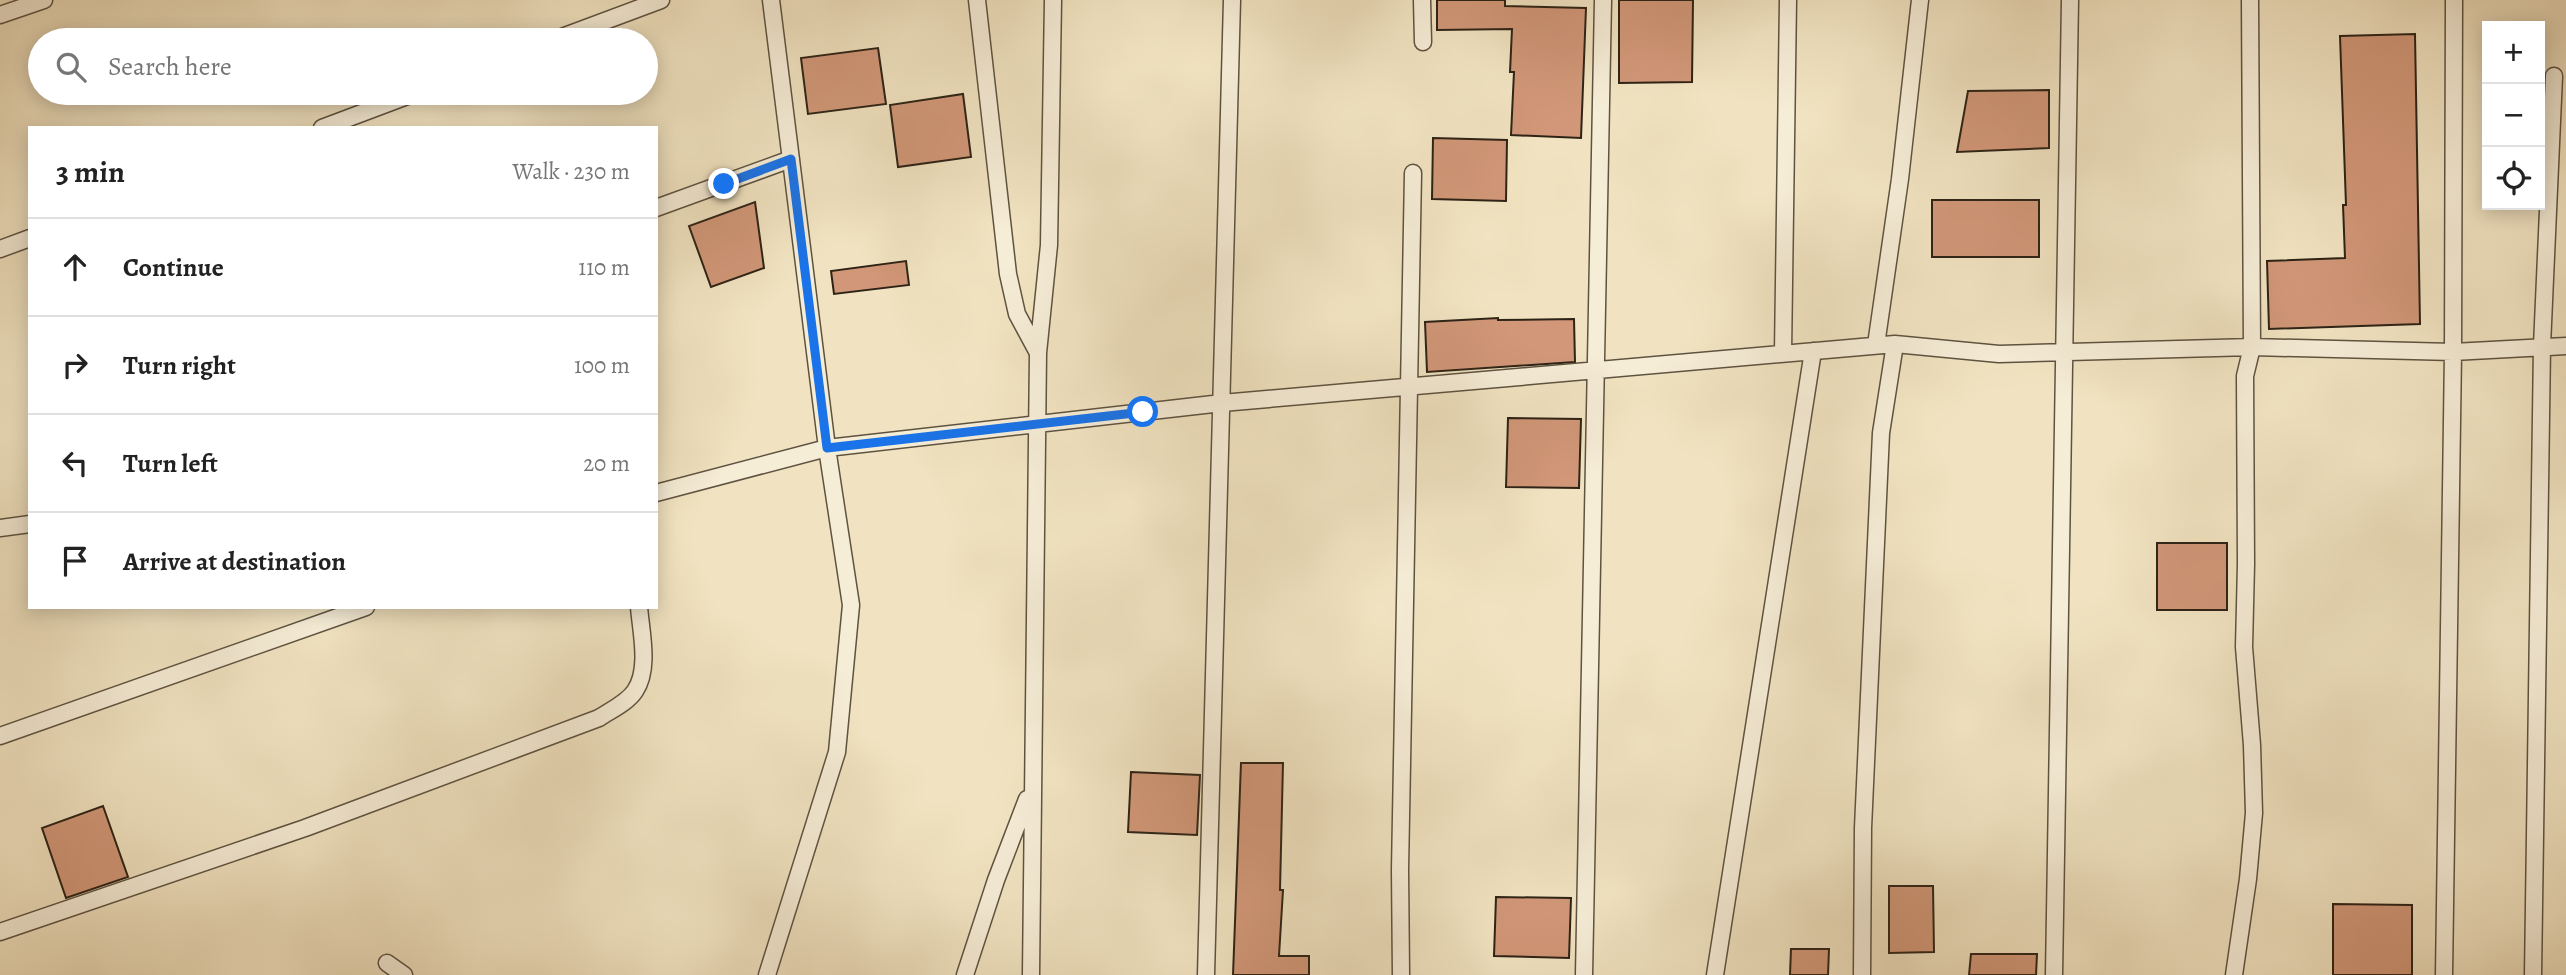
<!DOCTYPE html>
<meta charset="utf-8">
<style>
:root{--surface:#fff;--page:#f2f2f2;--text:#222;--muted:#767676;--line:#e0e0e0}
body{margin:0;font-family:Alegreya,serif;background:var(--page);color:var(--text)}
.controls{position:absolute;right:21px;top:21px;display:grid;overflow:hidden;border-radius:0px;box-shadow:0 4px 18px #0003}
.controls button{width:63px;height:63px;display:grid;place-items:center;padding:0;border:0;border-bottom:2px solid var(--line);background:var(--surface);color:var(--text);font:35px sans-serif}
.stop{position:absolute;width:21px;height:21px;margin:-16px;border:5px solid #1a73e8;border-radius:50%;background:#fff}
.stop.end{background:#1a73e8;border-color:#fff;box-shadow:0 2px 7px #0008}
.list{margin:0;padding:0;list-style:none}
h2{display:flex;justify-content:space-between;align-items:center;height:91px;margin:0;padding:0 28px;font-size:30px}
h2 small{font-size:23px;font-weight:400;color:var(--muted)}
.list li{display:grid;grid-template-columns:46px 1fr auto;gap:21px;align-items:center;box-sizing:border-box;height:98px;padding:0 28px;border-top:2px solid var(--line)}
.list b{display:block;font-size:26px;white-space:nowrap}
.list em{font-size:23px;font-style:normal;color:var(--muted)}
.icon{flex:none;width:38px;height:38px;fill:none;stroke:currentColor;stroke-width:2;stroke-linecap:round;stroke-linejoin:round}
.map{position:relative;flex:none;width:2566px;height:975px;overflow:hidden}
.search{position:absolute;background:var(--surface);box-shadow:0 4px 18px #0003;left:28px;top:28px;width:630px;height:77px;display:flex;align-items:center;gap:18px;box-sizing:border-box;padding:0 24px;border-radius:38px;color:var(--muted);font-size:26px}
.panel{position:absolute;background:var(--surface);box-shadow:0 4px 18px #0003;left:28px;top:126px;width:630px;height:483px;border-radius:0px}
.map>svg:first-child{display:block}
.building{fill:#d19778;stroke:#2d2316;stroke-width:2}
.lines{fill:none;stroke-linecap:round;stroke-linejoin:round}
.minor-casing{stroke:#5e5341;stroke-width:19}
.minor{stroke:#f6edd7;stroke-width:16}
.route{stroke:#1a73e8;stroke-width:9}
</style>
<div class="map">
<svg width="2566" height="975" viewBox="0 0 2566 975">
<rect width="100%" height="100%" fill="#f1e3c1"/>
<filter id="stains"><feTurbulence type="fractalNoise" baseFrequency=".00286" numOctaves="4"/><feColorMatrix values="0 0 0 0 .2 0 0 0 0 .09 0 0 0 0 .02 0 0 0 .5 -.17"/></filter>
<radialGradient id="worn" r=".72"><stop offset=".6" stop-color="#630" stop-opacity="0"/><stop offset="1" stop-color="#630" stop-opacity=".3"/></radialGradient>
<path class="building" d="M1437,0h68v6l81,2 -5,130 -70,-3 3,-63h-4l2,-43 -75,1z
M1619,0h74l-1,82 -73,1z
M2415,34l5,290 -151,5 -2,-68 78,-3 -2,-53h3l-6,-169z
M878,48l8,56 -78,10 -7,-56z
M2049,90v58l-92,4 11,-61z
M963,94l8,63 -73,10 -8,-62z
M1433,138l74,2 -1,61 -74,-2z
M1932,200h107v57h-107z
M755,202l9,66 -53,19 -22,-61z
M906,261l3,24 -75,9 -3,-23z
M1498,318v2l76,-1 1,43 -148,10 -2,-50z
M1508,418l73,1 -2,69 -73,-1z
M2157,543h70v67h-70z
M1241,763h42l-3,127h3l-4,66h30v19h-76z
M1131,772l69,3 -3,60 -69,-3z
M103,806l25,71 -62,21 -24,-70z
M1889,886h44l1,66 -45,1z
M1496,897l75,1 -2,60 -75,-2z
M2333,904l79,1v70h-79z
M1791,949h38l-1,26h-38z
M1971,954h66l-1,21h-67z"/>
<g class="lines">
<defs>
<path id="minor" d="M977,0l31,274 9,40 21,39
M1422,0l1,42
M0,15l44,-15
M554,40l107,-40
M322,128l93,-35
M656,208l135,-49
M0,249l30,-11
M1876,345l24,-166 20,-179
M1783,353l5,-353
M656,493l171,-45 395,-45 673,-59 104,10 253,-7 201,5 113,-6
M0,528l30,-4
M0,736l366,-129
M0,932l305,-104 294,-110c12,-8 28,-15 36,-27 15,-22 6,-59 4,-84
M387,963l17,12
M767,975l70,-223 14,-147 -24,-157 -56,-448
M965,975l31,-95 31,-81
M1031,975l7,-622 11,-108 4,-245
M1206,975l26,-975
M1401,975l-1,-105 13,-697
M1584,975l19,-975
M1715,975l98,-624
M1862,975l1,-147 18,-395 14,-89
M2054,975l16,-975
M2234,975l14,-96 6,-66 -2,-68 -8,-98 2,-83 -1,-188 7,-29 -2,-347
M2444,975l9,-623 1,-352
M2533,975l9,-629 12,-270"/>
</defs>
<use href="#minor" class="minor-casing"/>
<use href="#minor" class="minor"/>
</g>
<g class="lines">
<path class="route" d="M724,184l67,-25 36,289 316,-36"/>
</g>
<rect width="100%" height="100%" filter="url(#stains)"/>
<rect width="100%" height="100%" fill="url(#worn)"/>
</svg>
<div class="controls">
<button>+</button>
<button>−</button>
<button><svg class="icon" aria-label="locate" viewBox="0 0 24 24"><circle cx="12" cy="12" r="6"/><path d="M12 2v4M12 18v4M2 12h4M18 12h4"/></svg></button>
</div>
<div class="stop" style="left:1143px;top:412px"></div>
<div class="stop end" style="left:724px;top:184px"></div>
<div class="search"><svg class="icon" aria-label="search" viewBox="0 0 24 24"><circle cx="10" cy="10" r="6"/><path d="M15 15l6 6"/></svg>Search here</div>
<section class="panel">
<h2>3 min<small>Walk · 230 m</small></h2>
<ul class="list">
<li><svg class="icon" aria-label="ahead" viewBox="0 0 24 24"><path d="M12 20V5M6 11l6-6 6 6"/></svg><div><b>Continue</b></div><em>110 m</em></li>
<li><svg class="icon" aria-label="right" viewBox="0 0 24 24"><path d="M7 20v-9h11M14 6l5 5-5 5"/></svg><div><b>Turn right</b></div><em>100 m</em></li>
<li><svg class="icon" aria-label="left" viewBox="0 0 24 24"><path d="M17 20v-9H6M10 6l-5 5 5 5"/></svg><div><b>Turn left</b></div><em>20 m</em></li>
<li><svg class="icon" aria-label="arrive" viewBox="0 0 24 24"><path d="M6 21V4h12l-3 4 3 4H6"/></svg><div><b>Arrive at destination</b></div></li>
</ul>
</section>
</div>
